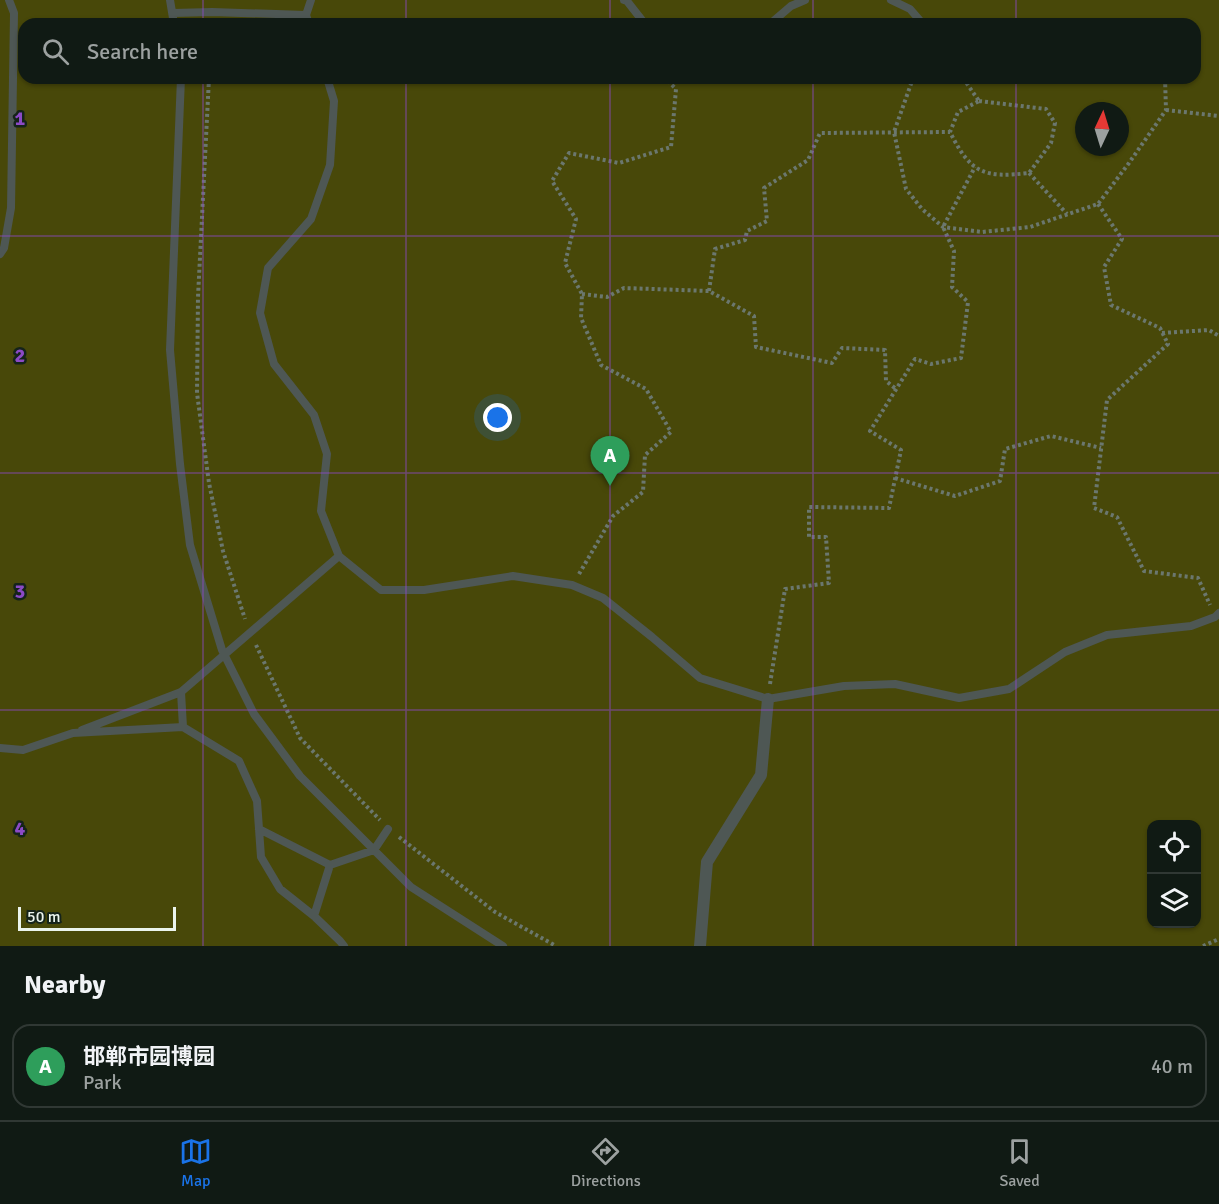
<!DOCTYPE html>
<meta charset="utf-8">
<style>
:root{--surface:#101a14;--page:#19231d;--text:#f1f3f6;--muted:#9ca1a0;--line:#303834;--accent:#1a73e8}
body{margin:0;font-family:Signika,"Noto Sans SC",sans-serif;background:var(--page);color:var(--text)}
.controls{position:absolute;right:18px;bottom:18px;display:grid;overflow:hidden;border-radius:12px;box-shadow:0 2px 4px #0004}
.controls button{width:54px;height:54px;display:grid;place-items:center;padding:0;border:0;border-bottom:2px solid var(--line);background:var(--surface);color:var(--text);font:30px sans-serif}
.compass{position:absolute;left:1075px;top:102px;width:54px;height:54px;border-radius:50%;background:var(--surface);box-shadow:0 2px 4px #0004;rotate:4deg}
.scale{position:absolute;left:18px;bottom:15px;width:158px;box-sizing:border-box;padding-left:6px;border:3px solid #ebf4ed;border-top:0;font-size:16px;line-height:21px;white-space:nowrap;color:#ebf4ed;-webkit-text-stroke:4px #15231a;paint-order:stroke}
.you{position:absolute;left:498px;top:418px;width:21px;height:21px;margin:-15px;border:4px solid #fff;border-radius:50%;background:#1a73e8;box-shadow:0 0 0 9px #1a73e833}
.badge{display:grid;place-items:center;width:39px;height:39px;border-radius:50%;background:var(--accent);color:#fff;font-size:20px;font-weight:700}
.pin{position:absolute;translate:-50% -50px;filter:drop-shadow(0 2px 3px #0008)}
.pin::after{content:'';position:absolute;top:32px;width:21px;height:18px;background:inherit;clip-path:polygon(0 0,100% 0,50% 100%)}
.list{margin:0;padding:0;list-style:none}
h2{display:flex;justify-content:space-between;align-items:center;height:78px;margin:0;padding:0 24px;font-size:26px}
h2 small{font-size:20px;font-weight:400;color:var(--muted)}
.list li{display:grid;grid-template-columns:39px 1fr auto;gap:18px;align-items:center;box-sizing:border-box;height:84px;margin:0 12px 12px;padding:0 12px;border:2px solid var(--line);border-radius:18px}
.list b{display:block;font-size:22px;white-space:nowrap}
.list p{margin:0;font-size:20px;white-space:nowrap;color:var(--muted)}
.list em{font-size:20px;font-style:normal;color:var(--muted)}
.icon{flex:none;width:33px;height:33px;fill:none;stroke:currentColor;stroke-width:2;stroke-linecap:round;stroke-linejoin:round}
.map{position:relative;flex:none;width:1219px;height:946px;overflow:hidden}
.search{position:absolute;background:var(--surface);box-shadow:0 2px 4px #0004;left:18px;right:18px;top:18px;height:66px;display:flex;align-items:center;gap:15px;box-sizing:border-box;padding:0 21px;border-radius:18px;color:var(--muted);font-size:22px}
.sheet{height:174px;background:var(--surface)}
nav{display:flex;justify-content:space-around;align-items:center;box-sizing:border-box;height:84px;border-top:2px solid var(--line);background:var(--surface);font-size:16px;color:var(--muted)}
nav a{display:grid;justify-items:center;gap:3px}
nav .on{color:var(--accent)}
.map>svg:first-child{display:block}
.green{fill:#484809;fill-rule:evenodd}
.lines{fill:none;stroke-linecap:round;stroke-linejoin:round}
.path{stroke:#6b776e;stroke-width:4;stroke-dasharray:3 3;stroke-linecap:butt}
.service{stroke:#4e5754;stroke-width:8}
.pedestrian{stroke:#4e5754;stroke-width:12}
.grid{fill:none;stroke:#8c4ac6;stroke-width:1.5;stroke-opacity:0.55}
.grid-label{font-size:20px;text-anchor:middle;font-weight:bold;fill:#8c4ac6;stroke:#15231a;stroke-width:5;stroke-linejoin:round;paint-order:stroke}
</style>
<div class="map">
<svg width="1219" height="946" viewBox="0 0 1219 946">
<rect width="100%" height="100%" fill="#15231a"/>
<path class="green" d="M0,0h1219v946h-1219zM24,24h1171v54h-1171zM1084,111h36v36h-36zM1152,824h44v100h-44z"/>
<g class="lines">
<path class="path" d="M209,78l-11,219 -1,96 12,90 14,68 22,68
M915,78l-3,3 -18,51 12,57 16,20 21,18 39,5 48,-5 68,-23 31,-41 37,-53 -1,-32
M963,78l16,23
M979,101l67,8 9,14 -4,20 -22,30c-45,5 -58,1 -79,-41l8,-20z
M1166,110l53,6
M1029,173l38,41
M1098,204l24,35 -18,28 7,38 49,23 8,16 -61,56 -13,108 23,9 27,54 54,7 12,27
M709,291l6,-42 30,-9 2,-9 20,-10 -3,-33 44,-28 12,-27 130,-1
M582,294l25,3 17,-9 85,3 45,25 2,31 76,16 10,-15 43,2 1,31 10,8
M1162,333l47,-3 10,6
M895,478l60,18 45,-15 5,-32 46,-13 50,12
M579,574l34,-58 30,-24 2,-37 26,-23 -25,-43 -45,-24 -20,-47 1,-24 -17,-31 11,-44 -24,-38 17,-28 50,10 52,-16 5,-58 -11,-11
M256,645l44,93 80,82
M770,684l15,-95 44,-6 -3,-46h-17v-30l80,1 12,-58 -31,-19 45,-72 16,5 30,-6 7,-56 -16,-15 2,-36 -11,-24 32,-60
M399,837l96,75 61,34
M1203,946l16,-7"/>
<path class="service" d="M170,0l4,24
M624,0l3,1 18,23
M891,0l19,9 13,15
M173,13l39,-1 94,3
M309,24l-3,-9 5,-15
M770,24l21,-18 14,-6
M181,78l-11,272 10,114 10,81 32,105 32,64 46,62 111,111 92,59
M327,78l7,23 -4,64 -19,54 -43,49 -8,45 14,51 40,51 13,39 -6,57 18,45 42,34h43l89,-14 59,9 31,13 49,39 48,41 68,21 76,-13 51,-2 64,14 50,-9 56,-37 42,-17 84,-9 24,-9 4,-4
M0,254l4,-6 7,-40 3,-195 -5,-13
M181,692l2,35
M82,730l99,-38 158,-136
M0,748l23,2 50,-17 110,-6 56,34 18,40 4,56 19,32 34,27 26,25 4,5
M259,829l71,36
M314,916l16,-51 44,-15 14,-21"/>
<path class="pedestrian" d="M700,946l7,-84 54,-87 7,-76"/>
</g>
<path class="grid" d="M203,0v24M406,0v24M610,0v24M813,0v24M1016,0v24M203,78v868M406,78v868M610,78v868M813,78v868M1016,78v868M0,236h1219M0,473h1219M0,710h1219"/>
<g class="grid-label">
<text x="20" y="125">1</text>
<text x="20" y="362">2</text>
<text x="20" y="598">3</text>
<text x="20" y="835">4</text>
</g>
</svg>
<div class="controls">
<button><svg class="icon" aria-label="locate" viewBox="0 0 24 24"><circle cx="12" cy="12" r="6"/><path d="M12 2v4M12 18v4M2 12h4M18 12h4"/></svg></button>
<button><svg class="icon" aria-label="layers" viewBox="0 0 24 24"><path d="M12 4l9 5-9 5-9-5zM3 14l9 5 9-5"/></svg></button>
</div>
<svg class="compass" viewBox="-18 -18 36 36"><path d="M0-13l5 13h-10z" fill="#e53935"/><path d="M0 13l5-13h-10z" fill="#9ca1a0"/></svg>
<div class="scale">50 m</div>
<div class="you"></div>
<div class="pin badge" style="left:610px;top:486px;background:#2e9e5b">A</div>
<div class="search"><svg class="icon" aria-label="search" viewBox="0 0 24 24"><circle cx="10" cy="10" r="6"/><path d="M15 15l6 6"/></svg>Search here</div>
</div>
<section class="sheet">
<h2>Nearby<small></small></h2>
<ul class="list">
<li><span class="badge" style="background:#2e9e5b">A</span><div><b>邯郸市园博园</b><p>Park</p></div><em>40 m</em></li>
</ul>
</section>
<nav>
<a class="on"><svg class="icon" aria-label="map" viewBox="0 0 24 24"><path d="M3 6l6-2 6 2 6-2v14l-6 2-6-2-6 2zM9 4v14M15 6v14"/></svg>Map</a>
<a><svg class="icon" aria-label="directions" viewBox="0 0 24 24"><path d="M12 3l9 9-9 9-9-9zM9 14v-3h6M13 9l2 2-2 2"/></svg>Directions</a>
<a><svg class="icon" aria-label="saved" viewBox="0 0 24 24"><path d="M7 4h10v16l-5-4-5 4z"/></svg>Saved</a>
</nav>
